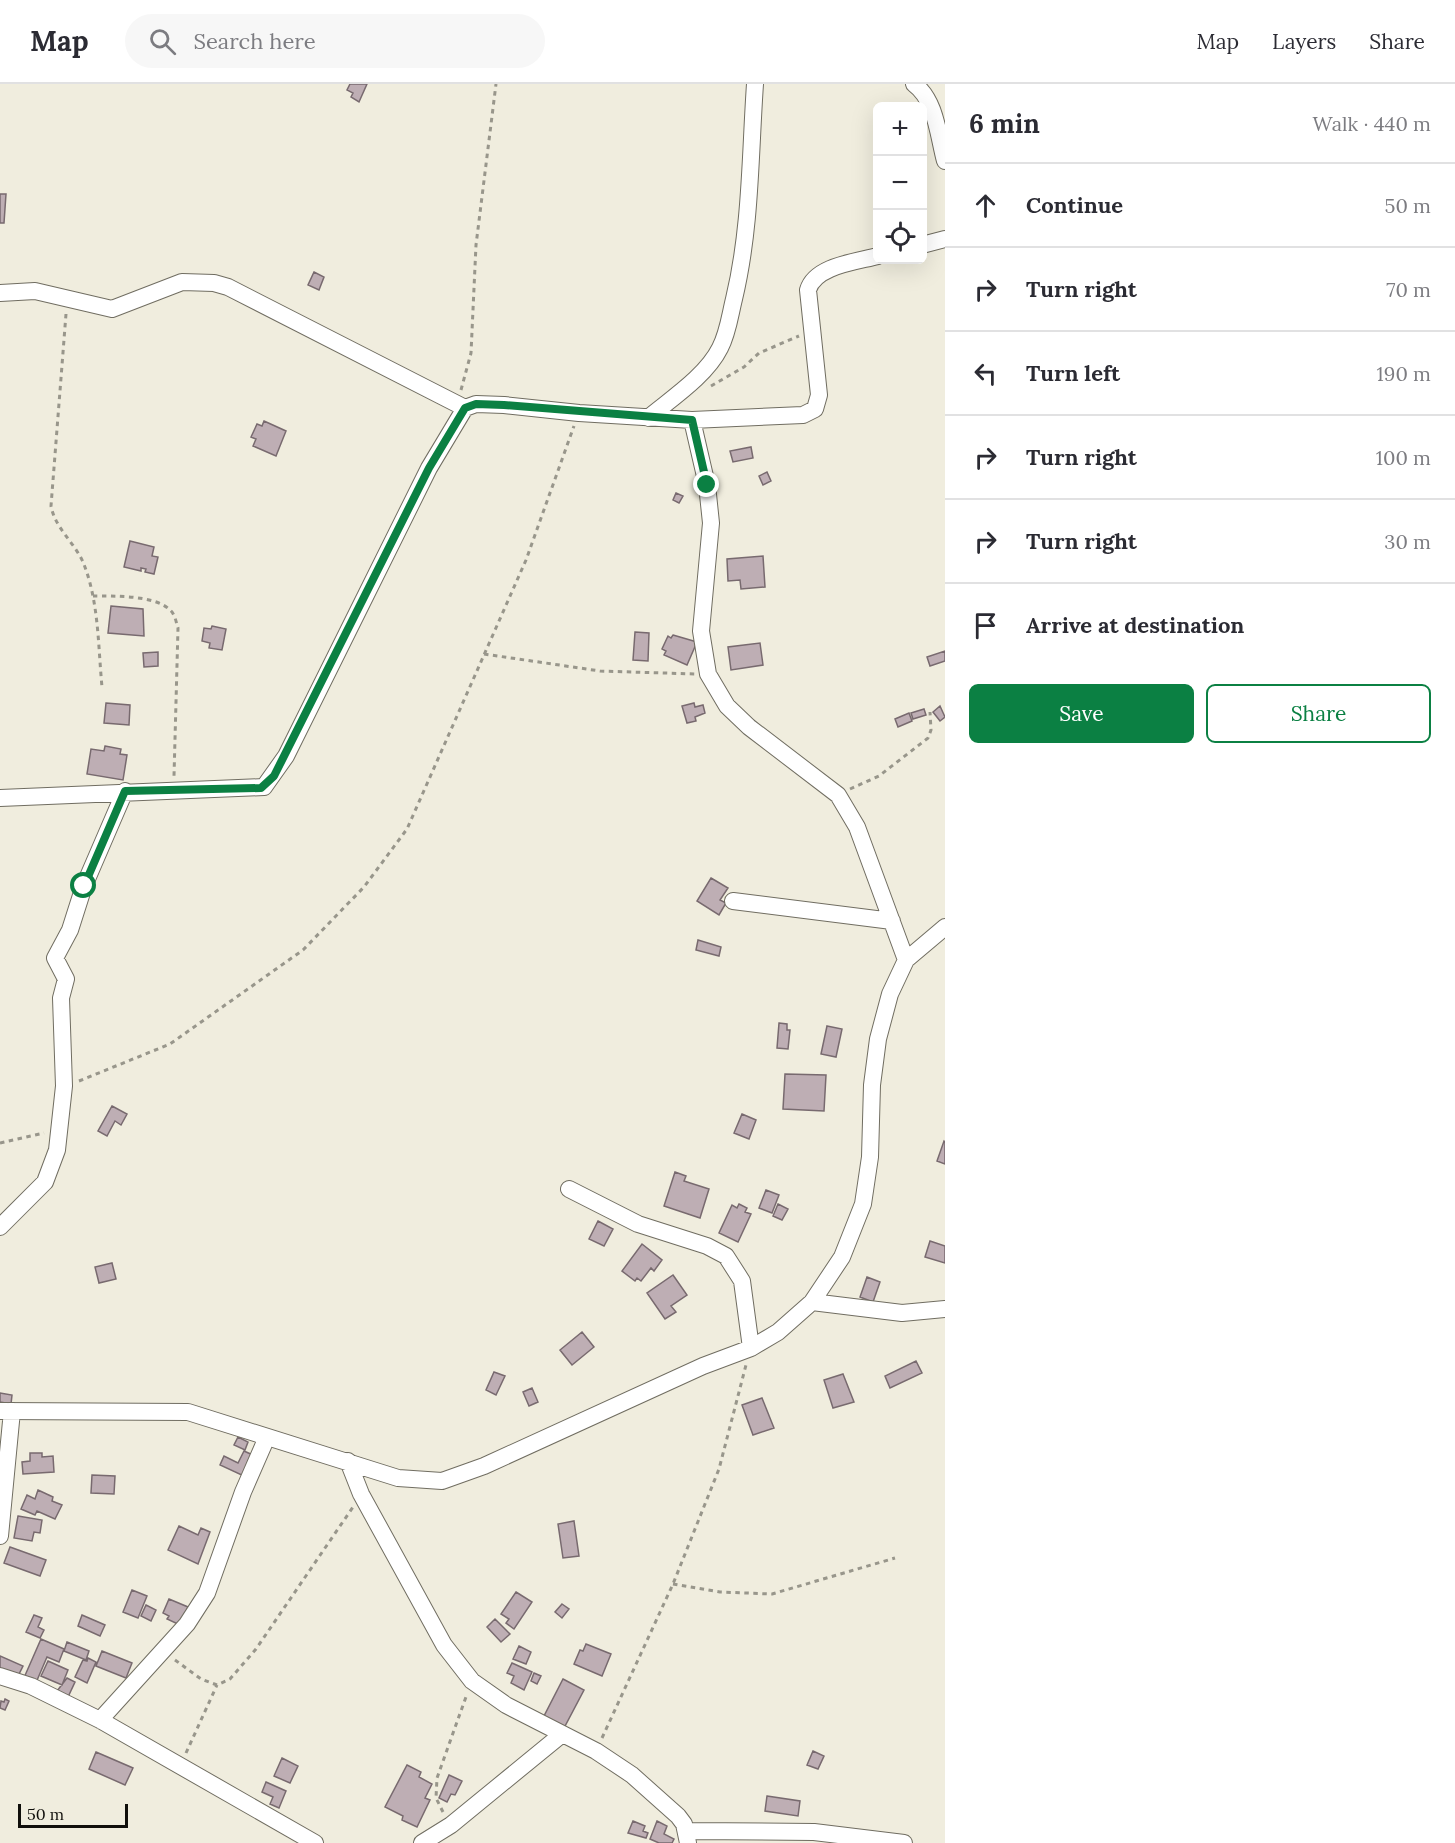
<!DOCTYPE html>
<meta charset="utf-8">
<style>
:root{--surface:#fff;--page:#f7f7f7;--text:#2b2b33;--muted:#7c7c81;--line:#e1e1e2;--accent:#0b8043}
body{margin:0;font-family:Lora,serif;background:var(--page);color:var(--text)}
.controls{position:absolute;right:18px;top:18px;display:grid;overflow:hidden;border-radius:9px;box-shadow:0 6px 24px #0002}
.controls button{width:54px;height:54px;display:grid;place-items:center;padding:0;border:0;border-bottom:2px solid var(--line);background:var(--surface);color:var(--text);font:30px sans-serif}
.scale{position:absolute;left:18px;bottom:15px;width:110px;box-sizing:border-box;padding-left:6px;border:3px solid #100f0b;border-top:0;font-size:16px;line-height:21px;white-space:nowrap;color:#100f0b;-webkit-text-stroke:4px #f0edde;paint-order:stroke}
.stop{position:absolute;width:18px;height:18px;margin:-14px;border:4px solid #0b8043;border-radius:50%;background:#fff}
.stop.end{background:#0b8043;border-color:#fff;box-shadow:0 2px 6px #0008}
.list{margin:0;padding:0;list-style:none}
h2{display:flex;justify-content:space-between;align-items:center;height:78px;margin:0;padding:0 24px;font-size:26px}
h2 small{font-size:20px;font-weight:400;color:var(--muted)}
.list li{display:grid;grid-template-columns:39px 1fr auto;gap:18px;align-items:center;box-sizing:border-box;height:84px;padding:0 24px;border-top:2px solid var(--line)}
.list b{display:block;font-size:22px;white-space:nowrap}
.list em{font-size:20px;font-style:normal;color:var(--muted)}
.actions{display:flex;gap:12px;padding:18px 24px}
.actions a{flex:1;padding:14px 0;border:2px solid var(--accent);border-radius:9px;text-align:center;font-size:21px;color:var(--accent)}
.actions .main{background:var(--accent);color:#fff}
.icon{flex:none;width:33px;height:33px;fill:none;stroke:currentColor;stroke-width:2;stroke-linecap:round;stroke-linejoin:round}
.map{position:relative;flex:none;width:945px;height:1759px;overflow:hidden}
header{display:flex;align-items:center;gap:36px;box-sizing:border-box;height:84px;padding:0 30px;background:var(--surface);border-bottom:2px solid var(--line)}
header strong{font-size:28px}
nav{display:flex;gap:33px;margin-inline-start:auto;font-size:21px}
.search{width:420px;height:54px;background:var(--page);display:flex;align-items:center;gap:15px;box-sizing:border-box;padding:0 21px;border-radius:33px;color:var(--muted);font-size:22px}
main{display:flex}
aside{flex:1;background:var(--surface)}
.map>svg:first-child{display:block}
.building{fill:#beaeb4;stroke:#786a6f;stroke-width:1.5}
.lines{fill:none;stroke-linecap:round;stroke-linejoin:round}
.minor-casing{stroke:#706d61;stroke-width:18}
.path{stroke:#98968b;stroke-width:3;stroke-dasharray:4.5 4.5;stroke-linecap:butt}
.minor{stroke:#fff;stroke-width:16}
.route{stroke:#0b8043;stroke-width:8}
</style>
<header>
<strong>Map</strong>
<div class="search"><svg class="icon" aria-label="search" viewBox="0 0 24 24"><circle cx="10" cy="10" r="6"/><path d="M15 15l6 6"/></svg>Search here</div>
<nav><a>Map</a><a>Layers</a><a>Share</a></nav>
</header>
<main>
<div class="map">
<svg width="945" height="1759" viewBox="0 0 945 1759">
<rect width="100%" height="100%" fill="#f0edde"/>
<path class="building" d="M350,0h17l-8,18 -8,-5 2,-4 -6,-3z
M0,110h6l-2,29h-4z
M314,188l10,5 -5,13 -11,-5z
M264,337l22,10 -10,25 -23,-10 3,-7 -5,-2 6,-13 5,2z
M751,363l2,11 -20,4 -3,-11z
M767,388l4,9 -8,4 -4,-9z
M676,409l7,3 -4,7 -6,-3z
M130,457l24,6 -2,9 6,1 -4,17 -9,-2 1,-3 -5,-1v3l-17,-4z
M763,472l2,31 -24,2 -1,-9 -12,1 -1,-22z
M111,522l32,3 1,27 -36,-3z
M212,542l14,3 -4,21 -13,-2 1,-5 -8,-2 2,-13 7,1z
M635,548l14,1 -1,28 -15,-1z
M673,551l24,7 -10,23 -23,-10 2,-4 -4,-2 6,-13 3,2z
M760,559l3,22 -32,5 -3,-23z
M945,567v10l-15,5 -3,-9z
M158,568v14l-14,1 -1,-14z
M106,619l24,2 -1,20 -25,-2z
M694,619l1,4 8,-2 2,8 -10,4 1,4 -9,2 -5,-17z
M940,622l5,11 -5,4 -7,-9z
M924,625l2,6 -13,4 -2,-6z
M909,629l3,8 -14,6 -3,-8z
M105,662l16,3 -1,5 7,1 -4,25 -36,-6 4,-25 13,2z
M711,794l17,10 -8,12 6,3 -7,12 -22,-14z
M698,856l23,7 -2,9 -23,-6z
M779,939l8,1v6h3l-2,19 -11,-1z
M827,942l15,3 -6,28 -15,-3z
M785,990l41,1 -2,36 -41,-2z
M112,1022l15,8 -6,11 -6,-4 -8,15 -9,-5z
M742,1030l14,6 -7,19 -15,-6z
M944,1057l1,1v22l-8,-3z
M675,1088l11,4 -2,5 25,8 -9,29 -36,-12z
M766,1106l13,5 -7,18 -13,-5z
M739,1120l8,4 -2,4 6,2 -13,28 -19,-9 13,-28 5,3z
M778,1120l10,5 -6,11 -9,-4z
M598,1137l15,8 -9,17 -15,-7z
M930,1157l15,5v17l-20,-6z
M642,1160l20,16 -8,11 -3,-3 -10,13 -4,-3 -2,3 -13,-10z
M112,1179l4,16 -17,4 -4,-16z
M673,1191l14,20 -16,11 5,6 -11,7 -18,-26z
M867,1193l13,5 -7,20 -13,-5z
M582,1248l12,15 -22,18 -12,-15z
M916,1277l6,12 -32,15 -5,-12z
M494,1288l11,4 -9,19 -10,-5z
M843,1290l11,28 -21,6 -9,-28z
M532,1304l6,14 -9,4 -6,-14z
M0,1309l12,2 -1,9 -11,-2z
M762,1314l12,30 -21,7 -11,-30z
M238,1353l10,5 -3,8 -11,-5z
M244,1367l11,5 -9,21 -26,-12 4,-9 14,7z
M30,1369h12v4l11,-1 1,16 -31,2 -1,-12 8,-1z
M92,1391l23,1 -1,18 -23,-1z
M38,1406l15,7 -1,4 10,4 -7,14 -18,-8 -2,4 -14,-6 6,-14 8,4z
M18,1432l24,4 -2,13 -6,-1 -2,9 -18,-3z
M574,1437l5,35 -16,2 -5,-34z
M179,1442l19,9 3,-7 9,4 -12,32 -30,-14z
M10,1463l36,13 -6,16 -36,-13z
M132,1506l15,6 -9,22 -15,-6z
M516,1508l16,10 -18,27 -8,-6 3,-4 -8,-5z
M169,1515l19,8 -8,18 -13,-6 2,-3 -6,-3z
M562,1520l7,5 -7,9 -7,-6z
M146,1521l10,5 -5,11 -10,-5z
M34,1531l8,3 -4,9 6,3 -4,8 -14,-6z
M82,1531l23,10 -5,11 -22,-10z
M495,1535l15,15 -9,8 -14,-15z
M41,1555l23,10 -5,13 -12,-5 -12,28 -12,-5z
M67,1558l22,9 -3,9 -22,-9z
M586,1560l25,10 -9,22 -28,-12 6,-14 3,1z
M519,1562l12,6 -5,12 -13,-5z
M102,1567l30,12 -6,15 -30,-12z
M0,1572l23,10 -6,12 -17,-7z
M88,1574l8,4 -9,21 -12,-6 8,-17 4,1z
M48,1577l20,9 -6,15 -21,-9z
M512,1579l20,9 -8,18 -13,-7 3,-7 -7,-3z
M534,1589l7,3 -4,8 -6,-3z
M67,1594l8,4 -7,15 -11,-6z
M563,1595l21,11 -20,38 -21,-10z
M5,1615l4,2 -4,9 -5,-2 1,-7 3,1z
M813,1667l11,5 -6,13 -11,-4z
M96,1668l37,16 -8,17 -36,-16z
M282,1674l16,8 -8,17 -16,-7z
M407,1681l14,7 -2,5 13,7 -7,14 5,2 -13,27 -15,-7 1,-4 -18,-9z
M449,1691l13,6 -7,14 -4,-1 -4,8 -8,-4z
M266,1698l20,9 -7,17 -9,-4 3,-7 -11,-5z
M767,1712l33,5 -2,15 -33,-5z
M633,1737l12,5 -2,5 5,2 -2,5 -18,-5z
M657,1737l10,5 -3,8 10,5 -2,4h-13l-9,-4z"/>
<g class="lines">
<defs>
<path id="minor" d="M914,0c22,16 24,51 31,77
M922,161l23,-6
M0,209l35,-2 77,18 70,-27 32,1 14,4 237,121
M648,334c24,-20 58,-42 72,-70 8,-15 10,-33 14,-49 17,-71 16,-143 21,-215
M692,336l15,65 4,38 -10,108 7,43 19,32 22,21 89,68 19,32 49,133
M0,714l264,-11 22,-31 143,-288 36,-60 11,-4 28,1 75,8 113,7 111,-5 12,-6 4,-14 -11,-105c7,-24 47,-28 70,-34
M733,817l159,20
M569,1105l69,35 69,22 19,10 16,25 9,67
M0,1143l45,-45 12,-32 7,-64 -3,-88 5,-19 -11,-21 15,-28 14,-44 41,-95
M812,1218l90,11 43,-4
M0,1327l188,1 210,66 44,3 42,-15 219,-100 48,-18 27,-16 34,-30 30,-45 21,-53 7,-47 2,-72 6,-46 12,-45 16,-34 39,-33
M348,1377l13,33 83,151 28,36 34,24 90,46 36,24 46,41 6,8 4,19
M0,1452l12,-125
M0,1592l31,10 69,34 215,123
M100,1636l87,-96 20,-31 36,-101 24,-55
M686,1747l128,1 90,11
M422,1759l29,-18 110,-90"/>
</defs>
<use href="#minor" class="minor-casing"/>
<path class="path" d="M66,230l-15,192c4,22 23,36 32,56 16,39 15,84 19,125
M711,302l33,-19 15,-14 40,-17
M461,306l10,-37 5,-108 20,-161
M93,512c21,0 62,-1 77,14 5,4 6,12 8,18l-4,148
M484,570l116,17 95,3
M850,705l29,-13 49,-38 3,-8 -1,-18
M79,997l91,-37 133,-94 61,-63 43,-58 119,-269 48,-134
M0,1059l44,-10
M673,1500l47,8 52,2 123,-36
M175,1576l26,19 16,6 13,-6 26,-30 97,-142
M602,1654l71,-154 46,-115 27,-104
M186,1669l31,-68
M443,1728l-7,-14 1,-20 30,-84"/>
<use href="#minor" class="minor"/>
</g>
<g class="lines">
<path class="route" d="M84,802l41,-95 136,-3 13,-12 155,-308 36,-60 11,-4 28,1 188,15 15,65"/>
</g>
</svg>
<div class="controls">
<button>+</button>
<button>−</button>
<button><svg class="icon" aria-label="locate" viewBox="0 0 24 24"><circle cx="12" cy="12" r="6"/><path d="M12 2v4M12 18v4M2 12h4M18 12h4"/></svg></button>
</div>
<div class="scale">50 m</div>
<div class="stop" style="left:84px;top:802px"></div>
<div class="stop end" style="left:707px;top:401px"></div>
</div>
<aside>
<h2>6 min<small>Walk · 440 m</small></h2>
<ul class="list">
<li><svg class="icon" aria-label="ahead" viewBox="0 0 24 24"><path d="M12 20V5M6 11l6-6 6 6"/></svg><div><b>Continue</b></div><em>50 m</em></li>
<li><svg class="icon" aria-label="right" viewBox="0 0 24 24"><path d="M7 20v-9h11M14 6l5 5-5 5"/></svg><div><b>Turn right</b></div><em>70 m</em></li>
<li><svg class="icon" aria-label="left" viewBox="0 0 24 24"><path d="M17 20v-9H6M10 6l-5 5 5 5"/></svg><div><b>Turn left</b></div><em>190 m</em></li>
<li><svg class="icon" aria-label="right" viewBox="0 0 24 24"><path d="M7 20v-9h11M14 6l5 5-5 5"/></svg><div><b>Turn right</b></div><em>100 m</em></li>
<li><svg class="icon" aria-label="right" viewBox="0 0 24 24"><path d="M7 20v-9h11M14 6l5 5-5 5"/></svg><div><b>Turn right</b></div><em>30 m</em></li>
<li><svg class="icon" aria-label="arrive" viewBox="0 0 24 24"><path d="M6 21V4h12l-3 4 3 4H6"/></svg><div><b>Arrive at destination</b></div></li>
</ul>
<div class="actions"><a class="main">Save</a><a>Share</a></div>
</aside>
</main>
